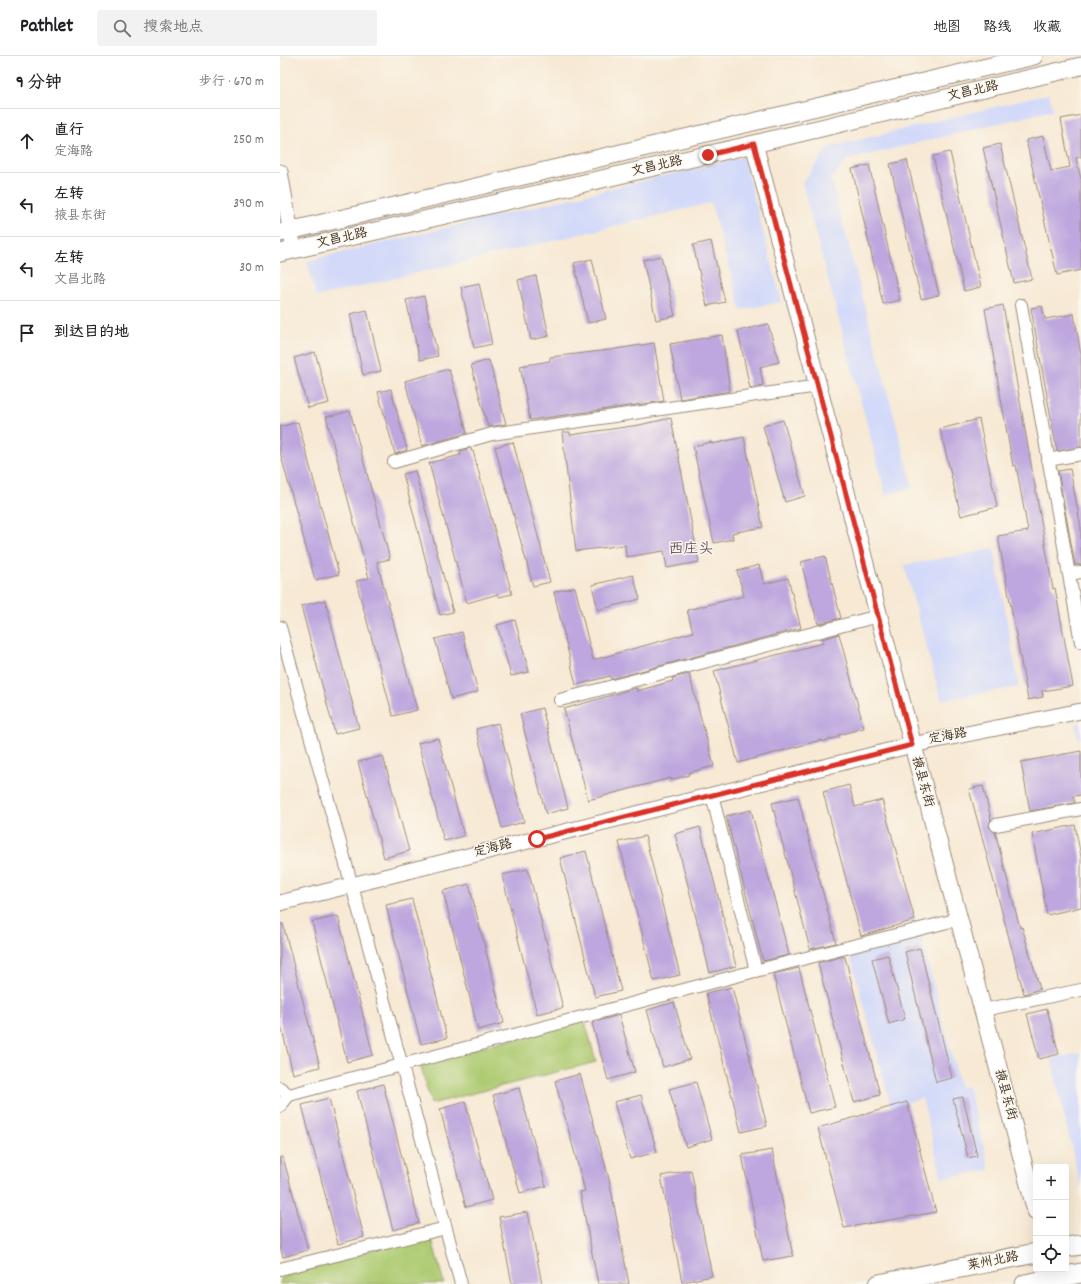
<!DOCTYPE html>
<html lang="zh">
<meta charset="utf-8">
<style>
:root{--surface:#fff;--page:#f2f2f2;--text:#202124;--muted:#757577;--line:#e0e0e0}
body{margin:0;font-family:Dekko,"LXGW WenKai TC",sans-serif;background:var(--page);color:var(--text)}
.controls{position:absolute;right:12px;bottom:12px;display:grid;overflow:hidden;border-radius:4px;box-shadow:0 4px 16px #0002}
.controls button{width:36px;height:36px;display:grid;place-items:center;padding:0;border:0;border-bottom:1px solid var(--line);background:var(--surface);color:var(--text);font:20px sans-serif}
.stop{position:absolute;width:12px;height:12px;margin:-9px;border:3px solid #d93025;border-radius:50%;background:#fff}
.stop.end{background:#d93025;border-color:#fff;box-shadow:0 1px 4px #0008}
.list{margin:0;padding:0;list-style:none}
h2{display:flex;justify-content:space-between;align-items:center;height:52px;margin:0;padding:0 16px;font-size:17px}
h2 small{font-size:13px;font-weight:400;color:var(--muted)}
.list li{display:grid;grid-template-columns:26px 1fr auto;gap:12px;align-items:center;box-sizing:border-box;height:64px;padding:0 16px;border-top:1px solid var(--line)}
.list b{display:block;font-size:15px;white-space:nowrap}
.list p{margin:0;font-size:13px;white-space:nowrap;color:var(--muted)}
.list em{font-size:13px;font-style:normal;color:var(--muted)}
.icon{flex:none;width:22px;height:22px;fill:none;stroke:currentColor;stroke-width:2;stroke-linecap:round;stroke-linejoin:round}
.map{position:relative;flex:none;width:801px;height:1228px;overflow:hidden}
header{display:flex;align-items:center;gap:24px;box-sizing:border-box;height:56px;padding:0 20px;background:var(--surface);border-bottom:1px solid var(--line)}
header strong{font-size:19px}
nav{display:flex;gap:22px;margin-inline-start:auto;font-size:14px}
.search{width:280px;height:36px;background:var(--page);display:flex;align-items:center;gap:10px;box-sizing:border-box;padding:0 14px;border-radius:4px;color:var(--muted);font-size:15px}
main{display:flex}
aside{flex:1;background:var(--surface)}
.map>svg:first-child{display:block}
.built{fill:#d2d9f9}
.green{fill:#adca71;stroke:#747a48}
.building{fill:#bda7de}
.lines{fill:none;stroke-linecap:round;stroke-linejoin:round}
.minor-casing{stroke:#998a79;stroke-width:14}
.tertiary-casing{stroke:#998a79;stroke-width:17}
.secondary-casing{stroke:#998a79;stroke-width:19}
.primary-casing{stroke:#998a79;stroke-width:21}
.minor{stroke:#fff;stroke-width:12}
.tertiary{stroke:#fff;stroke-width:15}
.secondary{stroke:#fff;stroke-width:17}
.primary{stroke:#fff;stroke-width:19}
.route{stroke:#d93025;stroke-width:5}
.labels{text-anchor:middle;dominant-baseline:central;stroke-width:3;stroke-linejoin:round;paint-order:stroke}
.street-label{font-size:13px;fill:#3b2a1e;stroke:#fbf7ec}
.quarter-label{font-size:15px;fill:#685661;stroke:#fbf7ec}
</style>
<header>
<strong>Pathlet</strong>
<div class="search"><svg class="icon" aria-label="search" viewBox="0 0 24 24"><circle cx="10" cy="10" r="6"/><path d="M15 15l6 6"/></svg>搜索地点</div>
<nav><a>地图</a><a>路线</a><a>收藏</a></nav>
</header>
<main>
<aside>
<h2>9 分钟<small>步行 · 670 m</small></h2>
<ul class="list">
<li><svg class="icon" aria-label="ahead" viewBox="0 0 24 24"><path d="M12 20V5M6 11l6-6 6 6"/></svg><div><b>直行</b><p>定海路</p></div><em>250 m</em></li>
<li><svg class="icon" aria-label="left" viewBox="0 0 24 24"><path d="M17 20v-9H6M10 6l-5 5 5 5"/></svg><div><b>左转</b><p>掖县东街</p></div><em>390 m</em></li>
<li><svg class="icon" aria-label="left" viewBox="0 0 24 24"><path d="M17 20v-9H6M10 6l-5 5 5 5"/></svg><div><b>左转</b><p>文昌北路</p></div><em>30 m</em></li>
<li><svg class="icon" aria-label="arrive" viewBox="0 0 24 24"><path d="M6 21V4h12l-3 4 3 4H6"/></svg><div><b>到达目的地</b></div></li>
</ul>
</aside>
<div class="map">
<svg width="801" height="1228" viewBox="0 0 801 1228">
<rect width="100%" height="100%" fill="#fbf7ec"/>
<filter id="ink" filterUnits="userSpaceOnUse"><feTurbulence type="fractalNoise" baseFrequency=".025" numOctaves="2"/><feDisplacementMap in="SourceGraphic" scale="8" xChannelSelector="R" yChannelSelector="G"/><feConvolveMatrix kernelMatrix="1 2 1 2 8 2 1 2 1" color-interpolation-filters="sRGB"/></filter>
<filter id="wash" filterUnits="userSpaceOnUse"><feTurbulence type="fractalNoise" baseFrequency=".012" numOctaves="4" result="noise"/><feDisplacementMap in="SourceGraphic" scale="16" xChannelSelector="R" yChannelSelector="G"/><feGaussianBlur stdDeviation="0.9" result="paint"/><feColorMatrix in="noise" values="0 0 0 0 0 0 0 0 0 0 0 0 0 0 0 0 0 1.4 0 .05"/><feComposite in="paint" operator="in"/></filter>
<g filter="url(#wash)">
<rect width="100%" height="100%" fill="#f7e9d4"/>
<path class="built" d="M769,38l4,16 -206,50 -16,19 82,308 -27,8 -84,-312 27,-36z
M463,101l39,145 -41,8 -30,-107 -395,94 -9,-36z
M714,493l25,138 -78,13 -37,-135z
M801,667v16h-3l-3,-15z
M640,876l40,155 8,-1 22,84 -48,8 -20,-80 -31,9 -42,-157z
M801,997v136l-30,-131z"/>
<path class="green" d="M305,965l11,41 -165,42 -11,-41z
M150,1176l14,52h-164v-6z"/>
<g id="blocks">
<path class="building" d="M801,59v42l-5,1 5,21v91l-24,5 -31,-135 17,-4 8,35 19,-4 -9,-48z
M720,88l32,135 -18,4 -31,-135z
M670,96l31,135 -17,4 -31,-135z
M627,104l32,135 -18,4 -31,-135z
M589,109l31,135 -17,4 -31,-135z
M431,185l14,61 -18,4 -14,-61z
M381,200l14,60 -19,4 -13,-60z
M312,203l14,60 -18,4 -14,-60z
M256,220l13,60 -18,4 -13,-60z
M199,227l13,61 -18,4 -13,-61z
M144,240l14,60 -18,4 -14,-60z
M723,249l50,284 2,-1 18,98 -31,5 1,6 -15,3 -30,-164 30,-5 -12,-66 -3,1 -28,-157z
M762,250l3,13 29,-5 7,41v92l-24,4 -26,-143z
M87,254l14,61 -18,4 -13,-61z
M488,268l11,38 -19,5 3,18 -13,3 -12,-57z
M442,279l8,56 -50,8 -10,-55z
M374,287l10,58 -134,19 -10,-54 30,-5v-4l60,-7z
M35,296l14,51 -21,5 -14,-50z
M209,304l17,64 -18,3 -17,-62z
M169,313l18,64 -45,13 -17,-65z
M111,333l16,61 -12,4 -17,-62z
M70,355l40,148 -13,3 40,148 -24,6 -37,-135 13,-3 -43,-161z
M391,362l28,144 -32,6 -3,-17 -38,6 -1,-12 -49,6 -14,-119h8v3l69,-10z
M699,363l18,88 -36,9 -21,-87z
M503,364l22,76 -20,6 -22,-76z
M18,366l41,152 -24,6 -35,-128v-25z
M464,381l19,90 -31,6 1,6 -19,4 -21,-97 19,-4v2z
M233,386l37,140 -17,4 -38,-139z
M191,392v3h2l39,143 -13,3 -1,-3 -31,9 -38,-140 32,-8 -1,-4z
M790,413l11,59v37h-6l-17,-94z
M135,415l38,141 -13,3 -37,-141z
M545,500l16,62 -23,6 -17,-62z
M479,509l5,19 24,-6 13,50 -190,51 -1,-3 -34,9 -22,-93 21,-5 18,73 100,-28 -6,-22 57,-14 -7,-25z
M353,519l7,24 -42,11 -6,-25z
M45,544l34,128 -24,6 -34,-128z
M235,564l14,52 -18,4 -14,-51z
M182,576l16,60 -27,7 -16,-60z
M559,578l25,94 -26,7 1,2 -18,5v-2l-83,23 -24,-92 109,-28 -1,-4z
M409,618l25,92 -26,7 1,2 -18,5v-2l-83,22 -24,-91 72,-21 1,3 36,-10 -1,-3z
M262,652l26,100 -22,6 -26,-100z
M218,667l26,99 -22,6 -26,-99z
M158,682l26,98 -20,5 -26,-98z
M801,695v44l-8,1 2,7 -45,8 -9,-49z
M103,700l26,95 -25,7 -26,-96z
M569,729l6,22 27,-7 33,120 -54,16 -38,-144z
M703,730l8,33 -2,8 6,5 25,96 2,-1 18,62 -16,5 -55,-205z
M518,741l38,146 -26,6 -38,-146z
M471,754l38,145 -26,6 -37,-145z
M795,769l6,32v50l-34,8 -15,-81z
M420,771l36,139 -26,7 -35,-139z
M365,780l35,139 -26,6 -35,-139z
M306,795l35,140 -26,6 -35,-139z
M248,813l35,139 -26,6 -35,-139z
M189,828l35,139 -26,7 -35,-139z
M132,843l35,139 -26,6 -35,-139z
M58,860l35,139 -26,7 -35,-140z
M0,868h3l37,143 -27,7 -13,-53z
M640,892l32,130 -16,4 -31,-130z
M608,899l17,64 -16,5 -17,-65z
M560,901h5l35,138 -26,7 -36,-139z
M519,912l36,139 -26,6 -36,-139z
M452,931l35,139 -26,6 -35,-139z
M394,946l16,57 -27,8 -16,-57z
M767,953l12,45 -20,5 -12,-45z
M339,959l16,57 -27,8 -16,-57z
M300,1018l29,105 20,105h-31l-18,-92 5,-1 -30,-110z
M416,1026l16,57 -26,8 -17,-58z
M103,1028l36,139 -26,7 -36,-139z
M239,1032l27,98 -26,7 -27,-98z
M361,1039l16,57 -27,7 -16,-57z
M683,1041l14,59 -9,2 -15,-59z
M49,1042l35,139 -26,7 -36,-139z
M185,1046l27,98 -26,7 -26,-98z
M627,1046l29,110 -92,16 -26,-100z
M492,1094l21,106 -30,5 -21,-106z
M0,1101h3l25,93 -25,7 -3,-10z
M411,1114l21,106 -30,6 -21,-106z
M248,1156l14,72h-30l-13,-67z"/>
</g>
</g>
<g filter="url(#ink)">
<use href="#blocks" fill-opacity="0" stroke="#998a79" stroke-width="1"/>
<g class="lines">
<defs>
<path id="minor" d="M741,249l60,337
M768,404l33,-6
M114,406l98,-28 326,-48
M789,518l12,-2
M0,571l122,439 59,218
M280,644l318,-84
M432,739l44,176
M716,769l85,-16
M703,954l98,-20
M0,1032l9,7 462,-123 208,-53
M0,1050l9,-11
M0,1213l166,-41"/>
<path id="tertiary" d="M0,116l14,78
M0,847l632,-158 169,-34"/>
<path id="secondary" d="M474,88l282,1067
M0,177l754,-177
M0,197l474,-109 327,-78"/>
<path id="primary" d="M786,1191l15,-2
M599,1228l157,-31
M745,1228l56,-11"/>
</defs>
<use href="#minor" class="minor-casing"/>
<use href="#tertiary" class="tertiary-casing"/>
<use href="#secondary" class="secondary-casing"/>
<use href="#primary" class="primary-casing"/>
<use href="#minor" class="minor"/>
<use href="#tertiary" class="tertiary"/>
<use href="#secondary" class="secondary"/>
<use href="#primary" class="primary"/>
</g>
</g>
<g class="lines" filter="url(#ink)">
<path class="route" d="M257,783l375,-94 -158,-601 -46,11"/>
</g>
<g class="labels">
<g class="street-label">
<text transform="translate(693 36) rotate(-13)">文昌北路</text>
<text transform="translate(377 111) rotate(-13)">文昌北路</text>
<text transform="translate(62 183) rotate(-13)">文昌北路</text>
<text transform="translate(668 681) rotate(-11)">定海路</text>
<text transform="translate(642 726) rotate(75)">掖县东街</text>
<text transform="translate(213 793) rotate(-14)">定海路</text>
<text transform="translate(725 1039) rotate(75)">掖县东街</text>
<text transform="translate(713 1206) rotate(-11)">莱州北路</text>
</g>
<g class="quarter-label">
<text x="411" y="494">西庄头</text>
</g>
</g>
</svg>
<div class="controls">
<button>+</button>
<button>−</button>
<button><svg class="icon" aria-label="locate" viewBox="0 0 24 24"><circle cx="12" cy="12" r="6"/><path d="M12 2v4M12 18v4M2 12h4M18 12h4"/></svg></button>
</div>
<div class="stop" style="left:257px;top:783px"></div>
<div class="stop end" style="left:428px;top:99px"></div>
</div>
</main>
